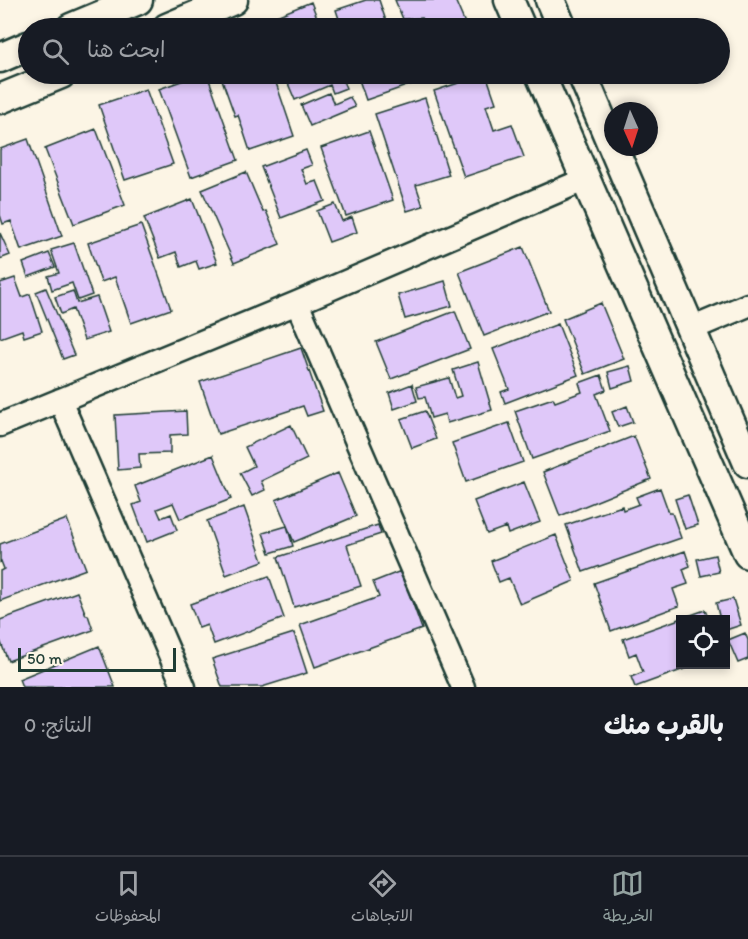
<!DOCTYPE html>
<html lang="ar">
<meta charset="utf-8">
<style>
:root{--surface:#171b24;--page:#242831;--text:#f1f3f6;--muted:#9ea1a6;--line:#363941;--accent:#92a19f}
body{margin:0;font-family:Itim,"Playpen Sans Arabic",sans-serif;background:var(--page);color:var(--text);direction:rtl}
.controls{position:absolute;right:18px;bottom:18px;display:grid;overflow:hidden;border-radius:0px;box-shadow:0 3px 9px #0003}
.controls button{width:54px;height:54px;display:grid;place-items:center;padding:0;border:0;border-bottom:2px solid var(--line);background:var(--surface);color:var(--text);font:30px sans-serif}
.compass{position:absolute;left:604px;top:102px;width:54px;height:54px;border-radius:50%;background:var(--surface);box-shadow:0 3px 9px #0003;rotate:177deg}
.scale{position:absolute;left:18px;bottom:15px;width:158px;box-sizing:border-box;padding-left:6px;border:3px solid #1f3d34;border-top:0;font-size:16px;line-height:21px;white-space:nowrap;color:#1f3d34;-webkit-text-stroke:4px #fcf5e5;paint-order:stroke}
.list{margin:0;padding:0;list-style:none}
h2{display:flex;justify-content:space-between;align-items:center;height:78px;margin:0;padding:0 24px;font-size:26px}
h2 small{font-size:20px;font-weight:400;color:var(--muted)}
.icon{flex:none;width:33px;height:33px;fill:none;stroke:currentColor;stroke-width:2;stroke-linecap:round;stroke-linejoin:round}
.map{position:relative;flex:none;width:748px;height:687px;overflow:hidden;direction:ltr}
.search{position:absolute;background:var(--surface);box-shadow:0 3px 9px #0003;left:18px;right:18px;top:18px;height:66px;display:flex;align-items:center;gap:15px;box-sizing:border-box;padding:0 21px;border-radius:33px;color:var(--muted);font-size:22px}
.sheet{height:168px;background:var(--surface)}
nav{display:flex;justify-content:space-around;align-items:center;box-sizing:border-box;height:84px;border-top:2px solid var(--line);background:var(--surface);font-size:16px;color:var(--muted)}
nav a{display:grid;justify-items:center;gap:3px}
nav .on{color:var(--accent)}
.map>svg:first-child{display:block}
.building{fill:#dfc8f9;stroke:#1f3d34;stroke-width:1.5}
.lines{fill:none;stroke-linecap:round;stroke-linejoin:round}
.minor-casing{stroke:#1f3d34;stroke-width:27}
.tertiary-casing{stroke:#1f3d34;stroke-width:33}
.minor{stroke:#fcf5e5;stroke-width:22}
.tertiary{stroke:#fcf5e5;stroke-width:28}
</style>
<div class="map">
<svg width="748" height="687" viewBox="0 0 748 687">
<rect width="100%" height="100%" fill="#fcf5e5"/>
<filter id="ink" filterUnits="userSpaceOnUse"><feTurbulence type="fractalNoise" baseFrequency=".0167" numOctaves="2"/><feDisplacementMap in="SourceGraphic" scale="12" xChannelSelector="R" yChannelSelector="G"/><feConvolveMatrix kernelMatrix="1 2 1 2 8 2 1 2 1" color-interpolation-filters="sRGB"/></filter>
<g filter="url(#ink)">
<path class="building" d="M366,0h13l7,21 -23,7h-21l-6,-18z
M395,0h60l12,28h-63l-1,-2 20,-8 -20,1z
M311,2l10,26h-48l-4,-9z
M201,74h6l31,86 -47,17 -32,-88z
M220,74h53l21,62 -44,15 -12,-36 -3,1z
M284,74h56l6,14 -13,5 -3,-8 -35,15z
M357,74h51l4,10 -46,16z
M486,74l10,29 -10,3 8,24 18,-6 12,33 -60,20 -30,-86z
M146,89l27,75 -48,16 -26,-75z
M329,93l5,11 16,-7 5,10 -45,19 -9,-21z
M425,98l24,77 -33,10 7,21 -16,5 -32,-97z
M96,129l29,76 -51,19 -29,-75z
M369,131l24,69 -47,16 -25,-68z
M28,139l34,97 -41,14 -10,-29 -8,3 -3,-9v-66z
M306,150l6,15 -11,4 6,15 10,-3 8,20 -44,17 -20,-51z
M246,172l17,40 3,-1 14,33 -46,19 -32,-73z
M192,199l25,64 -18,6 -3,-8 -15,6 -5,-15 -16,6 -16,-40z
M335,204l7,17 10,-4 5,15 -28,10 -12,-31z
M141,225l30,84 -40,14 -16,-46 -14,5 -13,-39z
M0,233l10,22 -10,4z
M74,243l18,52 -14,5 -6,-17 -20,7 -4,-14 11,-3 -8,-23z
M523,247l26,64 -65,25 -25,-64z
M49,253l6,14 -27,10 -5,-14z
M15,278l7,19 8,-3 12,37 -18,6 -2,-7 -22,8v-51h1l-1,-4z
M445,281l7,25 -47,13 -7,-24z
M46,288l28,67 -11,4 -27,-67z
M73,291l4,12 20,-6 12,35 -25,8 -11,-31 -12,5 -6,-17z
M601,303l23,56 -39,15 -22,-55z
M455,311l15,38 -79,30 -15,-37z
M558,324l20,51 -73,28 -4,-11 8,-3 -16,-40z
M301,348l22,63 -16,5 -4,-10 -85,28 -18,-52z
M478,362l14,48 -45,13 -2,-9 -14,4 -6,-21 -6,1 -3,-11 33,-9 6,20 6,-2 -8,-26z
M630,366l4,15 -22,7 -4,-16z
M601,375l5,15 -10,4 14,37 -78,28 -17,-48 38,-13 2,4 27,-10 -3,-9z
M412,384l5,17 -23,8 -5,-16z
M627,406l6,16 -15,5 -6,-15z
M186,411l1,23 -17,1v18l-31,1 1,14 -22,2 -3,-55z
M425,411l11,28 -24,9 -11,-29z
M509,423l14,39 -57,20 -14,-39z
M291,425l16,34 -46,22 4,9 -13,6 -12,-23 14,-7 -9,-19z
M634,436l17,43 -91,37 -17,-44z
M213,455l18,44 -51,20 -7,-16 -16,6 4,9 10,-4 6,16 -30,12 -14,-37 8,-3 -6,-16z
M338,473l18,43 -62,26 -18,-42z
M524,482l16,40 -32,12 -2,-7 -19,7 -13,-33z
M660,488l9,25h3l9,25 -98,34 -17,-47 56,-19 1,4 16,-6 -3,-7z
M688,495l10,30 -13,4 -10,-30z
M244,507l19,54 -37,14 -19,-54z
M67,519l19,50 -86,32v-30l4,-2 -3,-8 -1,1v-18z
M378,525l3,9 -34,11 14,41 -67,21 -16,-50z
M287,526l6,20 -23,7 -7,-20z
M556,535l18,46 -54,23 -11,-26 -10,4 -8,-21z
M685,551l5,15 -7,3 5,15 -15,5 6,17 -68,25 -17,-48z
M715,555l4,17 -18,4 -4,-17z
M401,571l21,58 -107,38 -15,-42 79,-28 -6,-15z
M269,576l15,42 -70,26 -7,-19 -8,3 -9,-24z
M77,592l9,23h2l5,15 -85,31 -8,-21v-20z
M733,599l8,26 -15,5v-10h-6l-4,-17z
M705,610l4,10h-29v44h18l-63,23 -4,-10 12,-5 -7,-19 -7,3 -6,-17z
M294,633l13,40 -45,14h-40l-10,-28z
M745,633l3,7v19l-10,4 -10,-23z
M99,646l16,41h-93l-3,-8z"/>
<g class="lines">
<defs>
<path id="minor" d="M297,303l166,384
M691,329l57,-24
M60,400l124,287
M0,425l297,-122 289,-124"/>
<path id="tertiary" d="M509,0l12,28
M550,0l12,28
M71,28l67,-28
M167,28l66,-28
M0,58l28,-12
M540,74l208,480
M582,74l31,73
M0,99l61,-25
M613,147l135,316"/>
</defs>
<use href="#minor" class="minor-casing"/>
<use href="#tertiary" class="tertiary-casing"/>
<use href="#minor" class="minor"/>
<use href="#tertiary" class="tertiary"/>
</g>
</g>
</svg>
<div class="controls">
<button><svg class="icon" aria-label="locate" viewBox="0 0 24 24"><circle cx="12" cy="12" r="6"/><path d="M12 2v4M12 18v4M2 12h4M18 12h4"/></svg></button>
</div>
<svg class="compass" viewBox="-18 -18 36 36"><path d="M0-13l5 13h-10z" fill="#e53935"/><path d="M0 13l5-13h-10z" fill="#9ea1a6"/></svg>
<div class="scale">50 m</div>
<div class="search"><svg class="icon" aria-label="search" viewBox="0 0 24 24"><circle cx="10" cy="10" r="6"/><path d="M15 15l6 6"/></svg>ابحث هنا</div>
</div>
<section class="sheet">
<h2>بالقرب منك<small>النتائج: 0</small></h2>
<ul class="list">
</ul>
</section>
<nav>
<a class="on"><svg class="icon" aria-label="map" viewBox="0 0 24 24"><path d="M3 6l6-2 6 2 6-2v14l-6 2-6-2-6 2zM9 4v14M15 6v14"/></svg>الخريطة</a>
<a><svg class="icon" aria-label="directions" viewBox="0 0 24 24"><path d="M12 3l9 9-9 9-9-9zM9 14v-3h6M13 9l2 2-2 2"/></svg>الاتجاهات</a>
<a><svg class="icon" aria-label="saved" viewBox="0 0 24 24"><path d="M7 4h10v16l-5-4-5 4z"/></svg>المحفوظات</a>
</nav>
